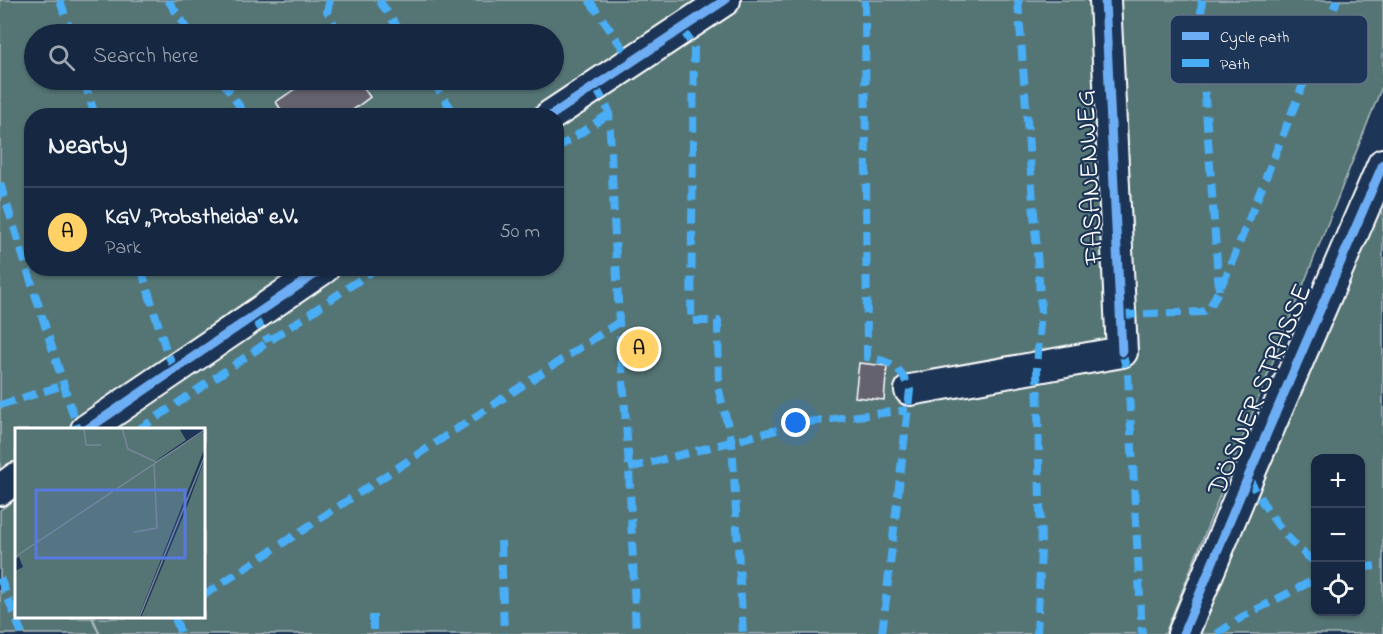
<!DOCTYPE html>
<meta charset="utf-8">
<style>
:root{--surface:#162841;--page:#23344c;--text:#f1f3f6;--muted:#9ea6b1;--line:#35445a;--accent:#ffd166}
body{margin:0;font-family:"Indie Flower",sans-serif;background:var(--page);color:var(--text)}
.controls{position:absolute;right:18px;bottom:18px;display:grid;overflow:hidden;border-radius:12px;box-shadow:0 2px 4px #0004}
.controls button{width:54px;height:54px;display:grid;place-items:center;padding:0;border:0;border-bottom:2px solid var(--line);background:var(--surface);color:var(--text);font:30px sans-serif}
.you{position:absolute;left:796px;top:423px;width:21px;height:21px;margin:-15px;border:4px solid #fff;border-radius:50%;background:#1a73e8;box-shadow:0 0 0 9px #1a73e833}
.badge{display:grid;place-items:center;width:39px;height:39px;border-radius:50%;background:var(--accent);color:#111;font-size:20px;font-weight:700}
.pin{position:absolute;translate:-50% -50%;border:3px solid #fff;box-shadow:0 2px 6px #0006}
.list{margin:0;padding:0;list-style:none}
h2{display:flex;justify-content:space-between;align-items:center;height:78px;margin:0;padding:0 24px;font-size:26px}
h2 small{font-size:20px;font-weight:400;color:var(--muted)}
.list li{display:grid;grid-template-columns:39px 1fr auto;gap:18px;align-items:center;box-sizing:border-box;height:90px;padding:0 24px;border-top:2px solid var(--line)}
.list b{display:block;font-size:22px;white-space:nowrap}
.list p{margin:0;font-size:20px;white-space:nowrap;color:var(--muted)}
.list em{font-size:20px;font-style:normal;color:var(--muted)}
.icon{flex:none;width:33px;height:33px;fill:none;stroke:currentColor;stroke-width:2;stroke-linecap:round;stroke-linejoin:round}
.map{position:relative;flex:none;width:1383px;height:634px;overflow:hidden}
.search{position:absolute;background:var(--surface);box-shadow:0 2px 4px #0004;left:24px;top:24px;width:540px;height:66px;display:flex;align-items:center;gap:15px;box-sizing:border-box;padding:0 21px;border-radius:33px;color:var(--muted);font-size:22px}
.panel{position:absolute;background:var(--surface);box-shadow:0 2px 4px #0004;left:24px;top:108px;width:540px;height:168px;border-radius:24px}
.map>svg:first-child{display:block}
.green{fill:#557574;stroke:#aababa;stroke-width:1.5;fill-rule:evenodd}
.building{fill:#64626e;stroke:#fff;stroke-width:1.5}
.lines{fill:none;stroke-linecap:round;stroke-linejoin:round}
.minor-casing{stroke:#fff;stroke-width:34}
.minor{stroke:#1d3557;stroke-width:30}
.quiet{stroke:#49aef6;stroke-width:8;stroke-dasharray:15 8;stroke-linecap:butt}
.cycleway-casing{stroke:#1d3557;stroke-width:13}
.cycleway{stroke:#6dadf4;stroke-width:9}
.labels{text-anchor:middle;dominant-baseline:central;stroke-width:4.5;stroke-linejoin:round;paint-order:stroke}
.street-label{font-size:27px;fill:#fff;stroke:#1d3557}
.inset-road{fill:none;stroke:#77869a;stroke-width:1.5}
.view{fill:#567ae2;fill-opacity:0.15;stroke:#567ae2;stroke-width:3}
.inset-edge{fill:none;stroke:#fff;stroke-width:3}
.key{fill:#1d3557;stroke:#617289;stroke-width:1.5}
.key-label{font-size:16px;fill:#fff}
</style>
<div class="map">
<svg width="1383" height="634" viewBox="0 0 1383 634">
<rect width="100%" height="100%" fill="#1d3557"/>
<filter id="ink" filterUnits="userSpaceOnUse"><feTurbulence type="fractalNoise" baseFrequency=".0167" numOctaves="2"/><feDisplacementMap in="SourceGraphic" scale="12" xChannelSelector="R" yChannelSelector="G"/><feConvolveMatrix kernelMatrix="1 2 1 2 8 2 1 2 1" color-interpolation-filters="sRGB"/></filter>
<g filter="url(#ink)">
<path class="green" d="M0,0h1383v84l-218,550h-1065l-7,-16h111v-188h-188v32l-16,11zM34,34h520v46h-520zM32,116h524v152h-524z
M1383,202v432h-187zM1316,458h44v154h-44z
M16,499v119h76l7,16h-99v-124z"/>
<path class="building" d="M320,27l6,7h-16z
M303,80h55l12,17 -25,19h-60l-9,-14 29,-20z
M859,363l28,3 -3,34 -29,-3z"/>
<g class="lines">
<defs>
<path id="minor" d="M550,116l175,-116
M910,390l212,-38 -17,-352
M86,430l238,-162
M0,490l16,-12
M1183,634l65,-157 135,-313"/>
</defs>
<use href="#minor" class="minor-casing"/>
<use href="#minor" class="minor"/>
<path class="quiet" d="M60,0l11,34
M168,0l23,34
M330,0l-3,11 12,23
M379,0l23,34
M589,0l43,61
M865,0l2,357c25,5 33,9 43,33l-28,244
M1018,0l23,307 -4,62 4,180 -4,85
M1202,0l-2,28 19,262
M682,28l12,20 -3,273h27l1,70 13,51 11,192
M84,80l11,36
M222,80l24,36
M432,80l24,36
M595,86l14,25 10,211 10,146 7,166
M556,149l53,-35
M0,183l78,247
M141,268l25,82 9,20
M1121,315l81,-3 8,-5 17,-33 110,-274
M253,316l16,25
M1122,352l6,22 14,260
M0,405l64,-20
M138,430l239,-162
M629,468l179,-46 100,-12
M1248,477c18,33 37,63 68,86
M501,541l3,93
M1360,568l23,-3
M0,578l22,56
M204,595l415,-273
M373,615v19
M175,618l6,16
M1217,634l25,-17 74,-38"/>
<defs>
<path id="cycleway" d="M1105,0l17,352
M550,116l175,-116
M86,430l238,-162
M1183,634l65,-157 135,-313"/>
</defs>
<use href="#cycleway" class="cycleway-casing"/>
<use href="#cycleway" class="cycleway"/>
</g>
</g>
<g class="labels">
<g class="street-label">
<text transform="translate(1091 177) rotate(-93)">FASANENWEG</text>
<text transform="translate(1261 390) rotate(-67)">DÖSNER STRASSE</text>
</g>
</g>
<g transform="translate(15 428)">
<rect width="190" height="190" fill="#1d3557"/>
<path d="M0,0h164l7,12 -35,24 54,-33v16l-67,171h-123v-47l8,-4 -4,-10 -4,2zM190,30v160h-64l46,-111z" fill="#557574"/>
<path class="inset-road" d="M69,0l2,17h15M107,0l6,21 28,13M119,104l23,-4 -3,-64M0,129l191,-128M124,190l67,-165"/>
<path class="view" d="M21,62h149v68h-149z"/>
<rect width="190" height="190" class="inset-edge"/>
</g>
<rect x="1170" y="15" width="198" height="69" rx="9" class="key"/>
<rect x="1182" y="32" width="27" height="8" fill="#6dadf4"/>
<rect x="1182" y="59" width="27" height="8" fill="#49aef6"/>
<g class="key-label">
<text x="1220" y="42">Cycle path</text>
<text x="1220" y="69">Path</text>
</g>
</svg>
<div class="controls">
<button>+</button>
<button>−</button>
<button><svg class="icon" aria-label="locate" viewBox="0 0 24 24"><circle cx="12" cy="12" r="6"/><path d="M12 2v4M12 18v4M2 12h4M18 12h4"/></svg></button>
</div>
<div class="you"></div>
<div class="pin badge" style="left:639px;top:349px">A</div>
<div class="search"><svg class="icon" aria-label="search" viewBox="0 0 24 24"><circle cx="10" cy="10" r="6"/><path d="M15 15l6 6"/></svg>Search here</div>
<section class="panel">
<h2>Nearby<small></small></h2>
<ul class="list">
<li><span class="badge">A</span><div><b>KGV „Probstheida“ e.V.</b><p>Park</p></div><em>50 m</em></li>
</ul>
</section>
</div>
